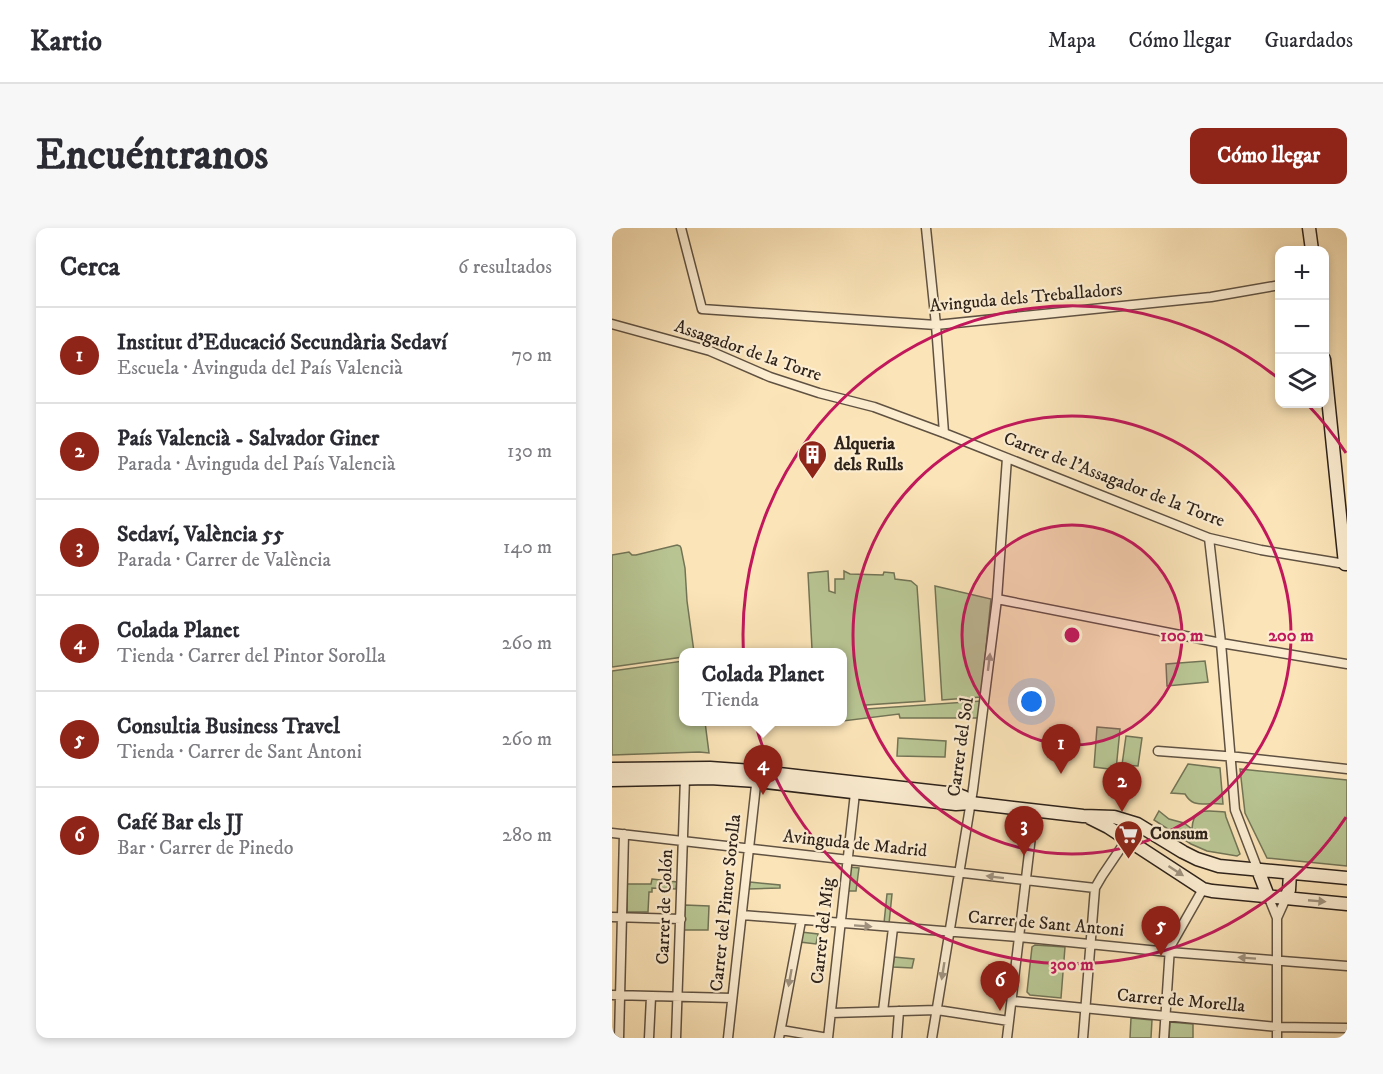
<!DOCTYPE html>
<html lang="es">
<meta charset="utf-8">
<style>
:root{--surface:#fff;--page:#f7f7f7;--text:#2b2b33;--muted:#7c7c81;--line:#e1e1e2;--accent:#8f2418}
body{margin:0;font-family:"IM FELL DW Pica",serif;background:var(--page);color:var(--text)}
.controls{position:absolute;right:18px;top:18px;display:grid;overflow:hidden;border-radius:12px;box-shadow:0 3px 9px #0003}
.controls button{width:54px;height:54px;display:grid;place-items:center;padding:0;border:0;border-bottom:2px solid var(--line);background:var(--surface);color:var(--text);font:30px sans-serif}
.you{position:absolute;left:420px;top:474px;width:21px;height:21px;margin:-15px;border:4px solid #fff;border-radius:50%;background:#1a73e8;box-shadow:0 0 0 9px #1a73e833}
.badge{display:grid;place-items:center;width:39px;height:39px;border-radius:50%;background:var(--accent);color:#fff;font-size:20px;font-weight:700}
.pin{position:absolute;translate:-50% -50px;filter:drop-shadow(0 2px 3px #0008)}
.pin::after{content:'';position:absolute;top:32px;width:21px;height:18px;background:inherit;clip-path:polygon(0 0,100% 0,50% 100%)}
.popup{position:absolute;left:67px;top:420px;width:168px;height:78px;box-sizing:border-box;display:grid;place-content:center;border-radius:12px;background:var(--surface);filter:drop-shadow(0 2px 4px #0005);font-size:20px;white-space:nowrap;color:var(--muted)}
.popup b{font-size:22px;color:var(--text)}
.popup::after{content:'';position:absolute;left:50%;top:100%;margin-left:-12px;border:12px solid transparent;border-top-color:var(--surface)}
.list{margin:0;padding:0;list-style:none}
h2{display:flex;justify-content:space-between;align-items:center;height:78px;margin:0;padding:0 24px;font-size:26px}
h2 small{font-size:20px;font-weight:400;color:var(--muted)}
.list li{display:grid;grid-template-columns:39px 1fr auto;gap:18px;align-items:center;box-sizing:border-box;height:96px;padding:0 24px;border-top:2px solid var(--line)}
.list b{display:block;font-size:22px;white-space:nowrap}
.list p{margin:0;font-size:20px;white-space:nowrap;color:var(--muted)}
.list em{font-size:20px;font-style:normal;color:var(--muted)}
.icon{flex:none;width:33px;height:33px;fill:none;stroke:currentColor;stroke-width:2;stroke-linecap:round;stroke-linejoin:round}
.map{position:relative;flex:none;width:735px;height:810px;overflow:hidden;border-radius:12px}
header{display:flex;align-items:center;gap:36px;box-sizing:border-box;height:84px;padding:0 30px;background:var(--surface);border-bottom:2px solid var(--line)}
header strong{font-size:28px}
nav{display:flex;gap:33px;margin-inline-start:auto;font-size:21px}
.intro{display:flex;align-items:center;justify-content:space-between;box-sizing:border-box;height:144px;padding:0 36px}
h1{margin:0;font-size:42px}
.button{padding:15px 27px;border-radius:12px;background:var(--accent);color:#fff;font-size:21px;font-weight:700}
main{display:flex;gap:36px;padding:0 36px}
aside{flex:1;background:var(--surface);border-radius:12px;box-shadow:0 3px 9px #0003}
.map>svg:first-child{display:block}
.green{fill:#b8c593;stroke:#727456;stroke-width:1.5}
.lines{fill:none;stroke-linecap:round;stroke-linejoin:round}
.street-casing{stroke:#605242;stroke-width:11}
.secondary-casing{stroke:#2d221a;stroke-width:15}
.street{stroke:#fcedd1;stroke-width:8}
.secondary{stroke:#fcedd1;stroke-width:12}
.oneway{fill:#9f927f}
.ring{fill:none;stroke:#c2185b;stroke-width:3}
.labels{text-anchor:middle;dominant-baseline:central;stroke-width:4.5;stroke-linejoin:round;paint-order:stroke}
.street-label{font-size:18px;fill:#2d221a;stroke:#fcedd1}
.poi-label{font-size:18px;font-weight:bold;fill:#2d221a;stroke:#fcedd1;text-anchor:start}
.centre{fill:#c2185b;stroke:#fcedd1;stroke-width:3}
.ring-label{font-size:18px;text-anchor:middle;font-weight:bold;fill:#c2185b;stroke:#fcedd1;stroke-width:4.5;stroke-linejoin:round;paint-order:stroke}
</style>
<header>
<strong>Kartio</strong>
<nav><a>Mapa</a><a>Cómo llegar</a><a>Guardados</a></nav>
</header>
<div class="intro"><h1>Encuéntranos</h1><a class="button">Cómo llegar</a></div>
<main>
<aside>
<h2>Cerca<small>6 resultados</small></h2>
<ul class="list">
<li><span class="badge">1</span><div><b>Institut d'Educació Secundària Sedaví</b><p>Escuela · Avinguda del País Valencià</p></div><em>70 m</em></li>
<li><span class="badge">2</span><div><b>País Valencià - Salvador Giner</b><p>Parada · Avinguda del País Valencià</p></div><em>130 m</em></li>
<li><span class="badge">3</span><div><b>Sedaví, València 55</b><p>Parada · Carrer de València</p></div><em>140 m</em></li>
<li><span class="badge">4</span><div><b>Colada Planet</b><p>Tienda · Carrer del Pintor Sorolla</p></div><em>260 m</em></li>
<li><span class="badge">5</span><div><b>Consultia Business Travel</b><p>Tienda · Carrer de Sant Antoni</p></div><em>260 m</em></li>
<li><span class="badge">6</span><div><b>Café Bar els JJ</b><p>Bar · Carrer de Pinedo</p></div><em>280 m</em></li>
</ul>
</aside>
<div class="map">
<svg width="735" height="810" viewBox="0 0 735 810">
<rect width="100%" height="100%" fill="#fbe4b8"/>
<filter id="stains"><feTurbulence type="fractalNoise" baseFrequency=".00333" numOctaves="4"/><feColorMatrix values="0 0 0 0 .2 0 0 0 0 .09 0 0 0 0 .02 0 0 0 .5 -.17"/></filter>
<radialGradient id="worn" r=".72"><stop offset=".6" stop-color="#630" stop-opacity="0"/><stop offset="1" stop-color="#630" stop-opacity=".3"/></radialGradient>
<path class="green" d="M65,317l3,1 1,2 4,20 2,33 7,51h-10l-1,5 -71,10v-112l17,-3 3,3h4z
M216,343l1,20 6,2v-14h9v-8l6,3 33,1 1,-3 10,1 1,6 16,2 6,5 8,115 -59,4v4l115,-8 -2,17h-79l-1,-4 -56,7v-69h-67l36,-3 -4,-76z
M323,358l56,13 -10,98 -39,3z
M71,433l1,61h21l4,31 -10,-1 -87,3v-84z
M593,433l3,21 -41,4 -1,-22z
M485,499l23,2 -4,41 -22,-3z
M514,508l16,2 -4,28 -16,-1z
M286,510l48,3 -1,16 -48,-1z
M576,536l32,4 3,36c-5,0 -11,-1 -16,0 -11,0 -16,0 -22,-10l-14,-1z
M628,541l107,11v86l-80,-8 -22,-45z
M547,583l10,8 15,4 8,6c1,-23 16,-18 33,-17l1,5 14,37 -3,2 -30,-5 -16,-7 -37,-24z
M237,639l10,1 -3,23h-9z
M40,651l25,3 -1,7 -24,-1v4h-3l-1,20h-21v-28h24z
M138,654l30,3v3l-31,1z
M275,666h5l-3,30 -5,-1z
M73,677l24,1 -1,24h-24z
M189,704l17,2 -2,10 -16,-2z
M423,717l30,2 -4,51 -31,-3 -3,-3 5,-45z
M282,729l20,2 -2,9 -19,-1z
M519,790l21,2 -1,18h-21z
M558,794l23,2v14h-24z"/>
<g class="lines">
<defs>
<path id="street" d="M69,0l21,81 234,16 275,-28 69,-12
M314,0l10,97 8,108
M0,96l98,27 60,26 49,16 55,14 70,26 265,105 52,12 84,14
M597,310l12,105 14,167 23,60
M385,371l224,44 126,21
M546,523l80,6 109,12
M0,605l483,55
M656,668l9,22v120
M130,687l277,22 150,15 178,14
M0,689l69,2
M665,690l9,-20
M0,767l120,3
M400,773l265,26 70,1
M271,783l10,-83
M219,785l106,-3 72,11
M169,802l47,8
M7,810l5,-204
M37,810l2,-41
M64,810l9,-260
M116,810l29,-262
M167,810l22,-117
M216,810l27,-245
M285,810l2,-27
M320,810l41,-249 24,-190 10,-141
M395,810l27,-227
M471,810l12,-150 7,-12 25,-37
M552,810l6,-91 33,-58"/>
<path id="secondary" d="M697,0l3,22
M712,131l21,205h2
M0,541l98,-1 42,3 204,23 8,3 7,6
M0,552l98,-2 47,3 199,23 15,-1 112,13 31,1 23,7 46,28 14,7 22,7 128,12
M478,590l18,9 95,62 9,2 135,13
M646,642l10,26
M674,670l3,-8 1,-17"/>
</defs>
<use href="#street" class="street-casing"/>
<use href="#secondary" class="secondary-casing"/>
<use href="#street" class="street"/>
<use href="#secondary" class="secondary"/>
</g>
<defs><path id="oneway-solid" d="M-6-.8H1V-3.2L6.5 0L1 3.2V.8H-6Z" transform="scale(1.5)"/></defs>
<g class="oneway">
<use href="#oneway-solid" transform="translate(377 434) rotate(-83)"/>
<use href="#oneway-solid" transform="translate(564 643) rotate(33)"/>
<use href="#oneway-solid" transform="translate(383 649) rotate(-173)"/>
<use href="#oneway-solid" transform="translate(705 673) rotate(5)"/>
<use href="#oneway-solid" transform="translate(251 698) rotate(4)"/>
<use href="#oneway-solid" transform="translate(635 730) rotate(-176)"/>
<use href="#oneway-solid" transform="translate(331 743) rotate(99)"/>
<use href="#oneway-solid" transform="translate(178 750) rotate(100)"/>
</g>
<circle cx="460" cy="407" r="110" fill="#c2185b" fill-opacity=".12"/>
<g class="ring">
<circle cx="460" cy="407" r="110"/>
<circle cx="460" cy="407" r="219"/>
<path d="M734 589A329 329 0 1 1 667 151M695 176A329 329 0 0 1 734 225"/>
</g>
<defs>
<symbol id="building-pin" viewBox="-11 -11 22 30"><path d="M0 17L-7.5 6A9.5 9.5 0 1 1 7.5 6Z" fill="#8f2418" stroke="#fcedd1"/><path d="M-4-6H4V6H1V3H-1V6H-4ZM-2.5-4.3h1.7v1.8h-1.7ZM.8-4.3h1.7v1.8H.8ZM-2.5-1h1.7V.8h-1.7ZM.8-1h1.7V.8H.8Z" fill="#fff"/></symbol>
<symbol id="supermarket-pin" viewBox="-11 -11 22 30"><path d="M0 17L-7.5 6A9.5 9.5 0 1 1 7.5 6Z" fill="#8f2418" stroke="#fcedd1"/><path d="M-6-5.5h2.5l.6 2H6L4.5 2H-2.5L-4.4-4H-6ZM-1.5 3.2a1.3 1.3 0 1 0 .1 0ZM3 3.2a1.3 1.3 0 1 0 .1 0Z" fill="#fff"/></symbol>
</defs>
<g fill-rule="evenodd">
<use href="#building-pin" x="184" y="210" width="33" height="45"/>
<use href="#supermarket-pin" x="500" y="590" width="33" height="45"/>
</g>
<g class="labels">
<g class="street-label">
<text transform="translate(414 70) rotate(-5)">Avinguda dels Treballadors</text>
<text transform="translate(136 123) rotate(19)">Assagador de la Torre</text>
<text transform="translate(502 252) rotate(21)">Carrer de l'Assagador de la Torre</text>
<text transform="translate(349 519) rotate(-82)">Carrer del Sol</text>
<text transform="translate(243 616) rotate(6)">Avinguda de Madrid</text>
<text transform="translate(114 675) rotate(-84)">Carrer del Pintor Sorolla</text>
<text transform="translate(53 679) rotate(-88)">Carrer de Colón</text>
<text transform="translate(434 696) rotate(5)">Carrer de Sant Antoni</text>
<text transform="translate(211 703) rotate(-84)">Carrer del Mig</text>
<text transform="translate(569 773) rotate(5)">Carrer de Morella</text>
</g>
<g class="poi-label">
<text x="222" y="216">Alqueria<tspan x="222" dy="21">dels Rulls</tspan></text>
<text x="538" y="606">Consum</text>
</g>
</g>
<circle cx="460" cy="407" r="9" class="centre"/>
<g class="ring-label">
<text x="570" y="413">100 m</text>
<text x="679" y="413">200 m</text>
<text x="460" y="742">300 m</text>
</g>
<rect width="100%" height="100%" filter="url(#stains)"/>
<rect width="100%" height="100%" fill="url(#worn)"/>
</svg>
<div class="controls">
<button>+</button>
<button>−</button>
<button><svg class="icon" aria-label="layers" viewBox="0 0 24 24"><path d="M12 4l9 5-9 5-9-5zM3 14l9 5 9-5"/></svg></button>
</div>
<div class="you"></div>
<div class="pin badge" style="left:449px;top:546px">1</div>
<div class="pin badge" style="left:510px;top:584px">2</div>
<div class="pin badge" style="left:412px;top:628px">3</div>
<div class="pin badge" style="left:151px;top:567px">4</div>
<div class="popup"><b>Colada Planet</b>Tienda</div>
<div class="pin badge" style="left:549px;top:728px">5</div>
<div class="pin badge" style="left:388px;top:783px">6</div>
</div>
</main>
